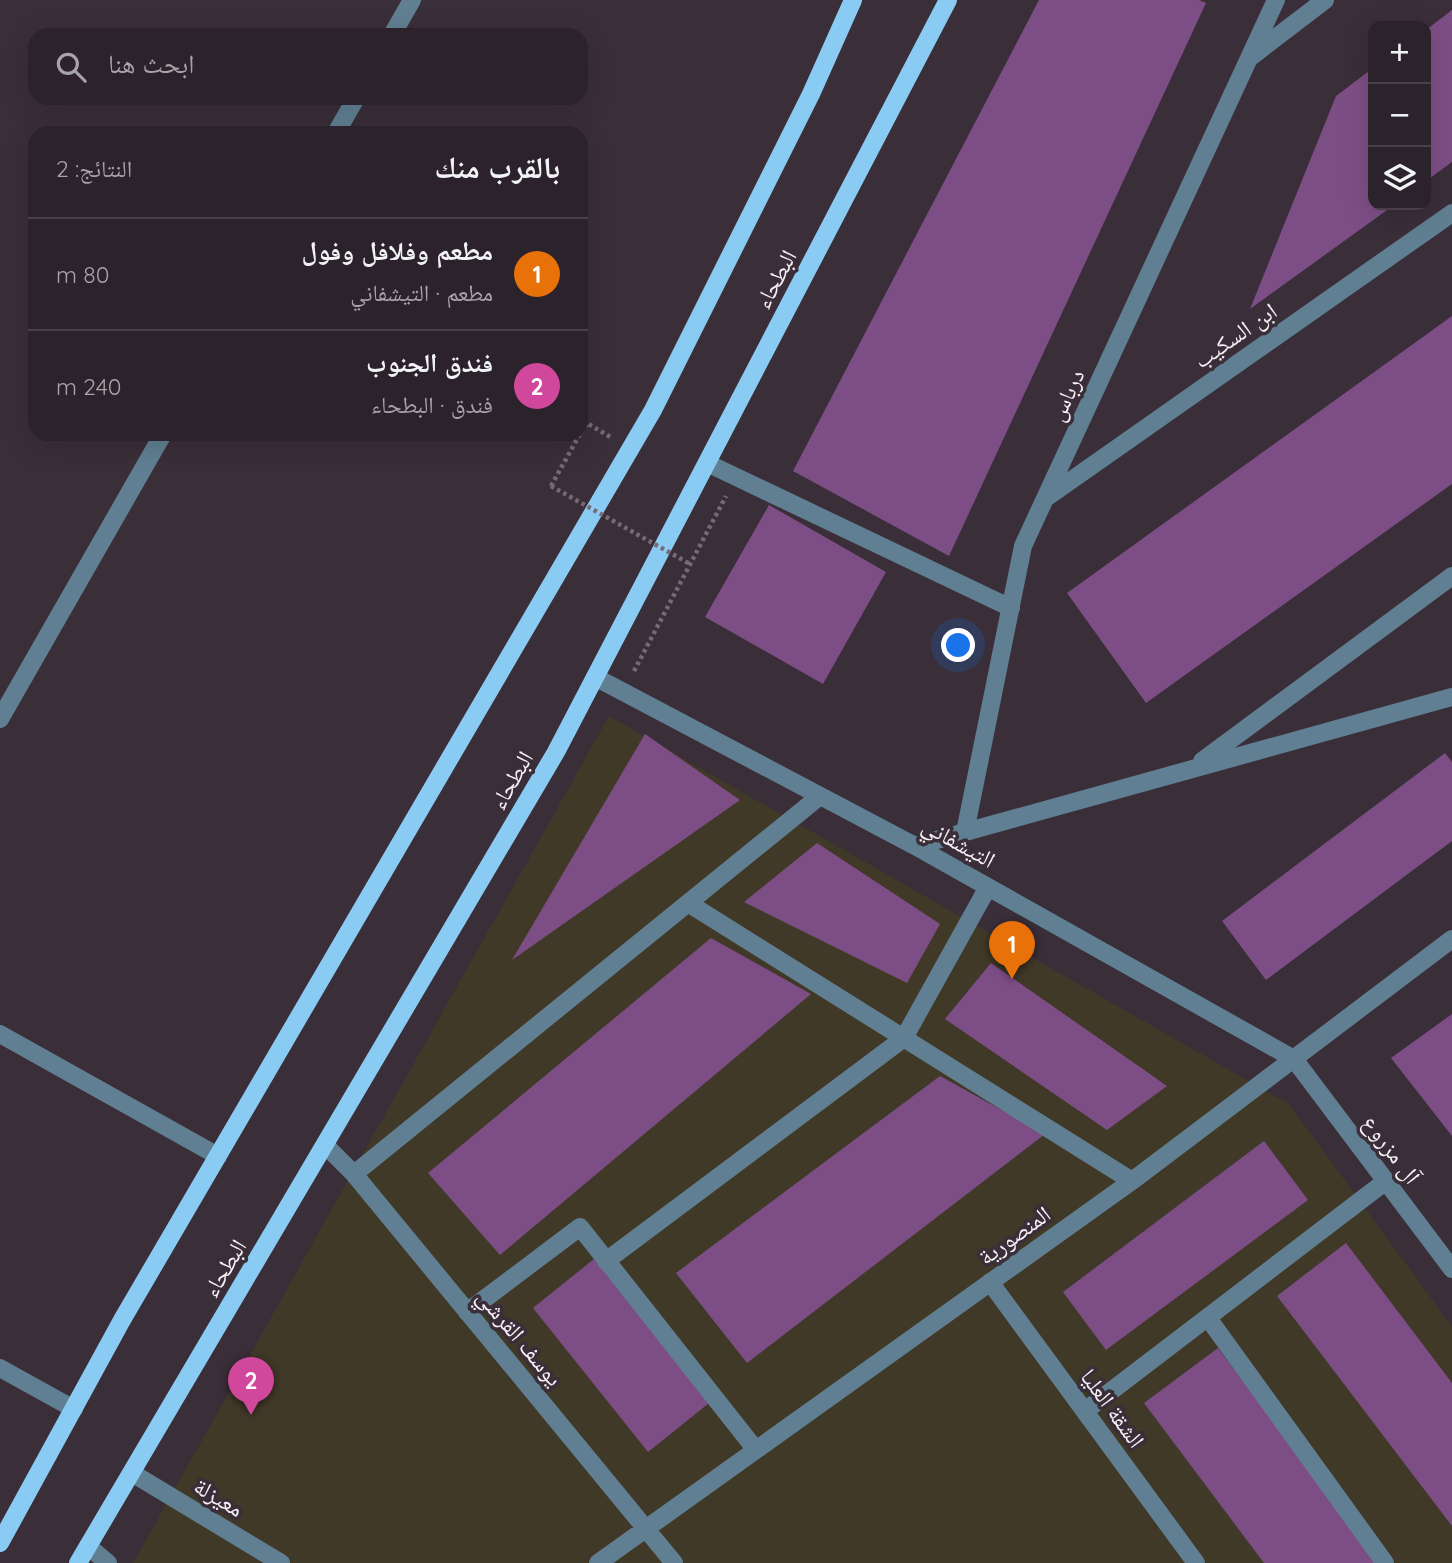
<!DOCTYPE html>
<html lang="ar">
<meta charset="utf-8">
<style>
:root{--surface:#2c222b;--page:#382f37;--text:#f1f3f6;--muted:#a6a4a9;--line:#483f47;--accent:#59cebf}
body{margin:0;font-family:Quicksand,"Noto Naskh Arabic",sans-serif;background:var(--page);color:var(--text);direction:rtl}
.controls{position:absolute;right:21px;top:21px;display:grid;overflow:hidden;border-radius:14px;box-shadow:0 7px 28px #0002}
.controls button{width:63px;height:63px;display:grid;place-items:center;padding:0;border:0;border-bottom:2px solid var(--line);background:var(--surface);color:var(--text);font:35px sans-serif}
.you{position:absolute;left:959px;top:646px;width:24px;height:24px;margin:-18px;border:5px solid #fff;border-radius:50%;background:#1a73e8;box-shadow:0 0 0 10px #1a73e833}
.badge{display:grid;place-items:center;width:46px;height:46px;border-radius:50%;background:var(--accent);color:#fff;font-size:23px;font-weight:700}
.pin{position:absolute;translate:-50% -58px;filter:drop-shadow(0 2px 4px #0008)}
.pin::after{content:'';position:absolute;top:37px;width:24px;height:21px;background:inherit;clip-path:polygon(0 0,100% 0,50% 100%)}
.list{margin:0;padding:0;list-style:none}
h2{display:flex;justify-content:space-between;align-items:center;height:91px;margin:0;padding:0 28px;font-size:30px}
h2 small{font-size:23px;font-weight:400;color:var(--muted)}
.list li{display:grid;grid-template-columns:46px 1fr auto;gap:21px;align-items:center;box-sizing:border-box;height:112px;padding:0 28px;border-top:2px solid var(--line)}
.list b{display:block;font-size:26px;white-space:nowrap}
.list p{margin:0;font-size:23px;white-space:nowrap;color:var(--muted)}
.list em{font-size:23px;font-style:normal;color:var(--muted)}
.icon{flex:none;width:38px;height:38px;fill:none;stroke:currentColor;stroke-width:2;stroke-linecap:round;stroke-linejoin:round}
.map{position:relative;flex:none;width:1452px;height:1563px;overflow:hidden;direction:ltr}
.search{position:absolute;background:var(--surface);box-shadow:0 7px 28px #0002;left:28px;top:28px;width:560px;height:77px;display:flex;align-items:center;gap:18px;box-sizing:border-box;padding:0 24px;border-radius:21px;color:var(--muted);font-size:26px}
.panel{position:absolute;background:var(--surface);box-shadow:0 7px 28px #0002;left:28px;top:126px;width:560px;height:315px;border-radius:21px;direction:rtl}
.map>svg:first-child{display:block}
.commercial{fill:#413928}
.building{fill:#7d4e86}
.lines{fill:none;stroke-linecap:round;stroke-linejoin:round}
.path{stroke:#766b75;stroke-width:4.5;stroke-dasharray:3.5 3.5;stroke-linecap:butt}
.minor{stroke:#607f92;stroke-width:18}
.major{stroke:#8acbf3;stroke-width:18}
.path-bridge{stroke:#766b75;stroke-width:4.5;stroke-dasharray:3.5 3.5;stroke-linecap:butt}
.labels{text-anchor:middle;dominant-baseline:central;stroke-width:7;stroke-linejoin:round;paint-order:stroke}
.street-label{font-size:23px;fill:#f8f0f7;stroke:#3a2e39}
</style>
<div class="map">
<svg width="1452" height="1563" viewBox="0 0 1452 1563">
<rect width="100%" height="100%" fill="#3a2e39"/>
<path class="commercial" d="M609,716l680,388 163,223v236h-1319z"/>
<path class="building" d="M1039,0h160l7,3 -257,553 -156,-85z
M1452,10v152l-26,19v-151z
M1373,68v137h21l-144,104 86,-213z
M1452,316v168l-306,219 -79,-110z
M769,505l117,67 -63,112 -118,-67z
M645,734l95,66 -228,160z
M1445,753l7,9v79l-186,139 -44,-59z
M817,843l123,81 -33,59 -163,-81z
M711,938l100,56 -311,261 -72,-82z
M991,963l176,123 -60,44 -162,-111z
M1452,1014v122l-61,-78z
M940,1076l105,58 -298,229 -71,-90z
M1264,1141l44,59 -202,150 -43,-58z
M1346,1243l106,140v143l-175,-230z
M594,1259l115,144 -61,49 -115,-144z
M1218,1348l160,215h-114l-120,-160z"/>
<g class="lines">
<path class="path" d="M581,433l6,-10 25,15
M551,486l29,-52
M634,671l92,-175"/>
<path class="minor" d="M392,35l20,-35
M1252,56l73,-56
M336,133l20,-35
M707,463l304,145
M1046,498l406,-285
M595,677l320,169 379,213 158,210
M0,719l163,-285
M1202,761l250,-185
M965,832l58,-286 253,-546
M915,846l537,-149
M688,903l444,278
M0,1034l218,122
M325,1145l29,29 320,389
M354,1174l466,-378
M606,1261l298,-223 84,-151
M990,1282l206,281
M467,1312l113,-85 176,223
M1208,1318l177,245
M0,1368l74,41
M1085,1411l301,-230
M132,1473l149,90
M88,1546l20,17
M598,1563l534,-382 320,-242"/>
<path class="major" d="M0,1543l122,-223 531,-910 158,-316 42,-94
M78,1563l478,-811 392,-752"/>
<path class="path-bridge" d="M551,486l139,78"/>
</g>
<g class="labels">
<g class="street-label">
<text transform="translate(775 279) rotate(-62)">البطحاء</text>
<text transform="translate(1235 335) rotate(-35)">ابن السكيب</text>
<text transform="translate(1066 395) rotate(-65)">درباس</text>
<text transform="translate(511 780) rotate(-60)">البطحاء</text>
<text transform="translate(959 842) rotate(29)">التيشفاني</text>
<text transform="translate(1392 1149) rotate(53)">آل مزروع</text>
<text transform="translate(1014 1235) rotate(-36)">المنصورية</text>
<text transform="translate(224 1268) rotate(-59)">البطحاء</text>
<text transform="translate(520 1337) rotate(50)">يوسف القرشي</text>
<text transform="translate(1113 1408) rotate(54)">الشقة العليا</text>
<text transform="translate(219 1497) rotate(31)">معيزلة</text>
</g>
</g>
</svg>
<div class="controls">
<button>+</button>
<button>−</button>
<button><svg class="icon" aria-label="layers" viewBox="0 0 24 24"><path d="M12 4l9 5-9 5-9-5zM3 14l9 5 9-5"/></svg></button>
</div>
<div class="you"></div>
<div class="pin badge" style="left:1012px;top:979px;background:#e8710a">1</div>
<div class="pin badge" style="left:251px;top:1415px;background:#d1479c">2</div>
<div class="search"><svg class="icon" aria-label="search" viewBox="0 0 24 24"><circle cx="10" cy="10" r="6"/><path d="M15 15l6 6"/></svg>ابحث هنا</div>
<section class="panel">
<h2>بالقرب منك<small>النتائج: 2</small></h2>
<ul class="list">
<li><span class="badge" style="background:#e8710a">1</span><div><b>مطعم وفلافل وفول</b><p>مطعم · التيشفاني</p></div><em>80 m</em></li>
<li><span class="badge" style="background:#d1479c">2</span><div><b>فندق الجنوب</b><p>فندق · البطحاء</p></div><em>240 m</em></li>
</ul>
</section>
</div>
